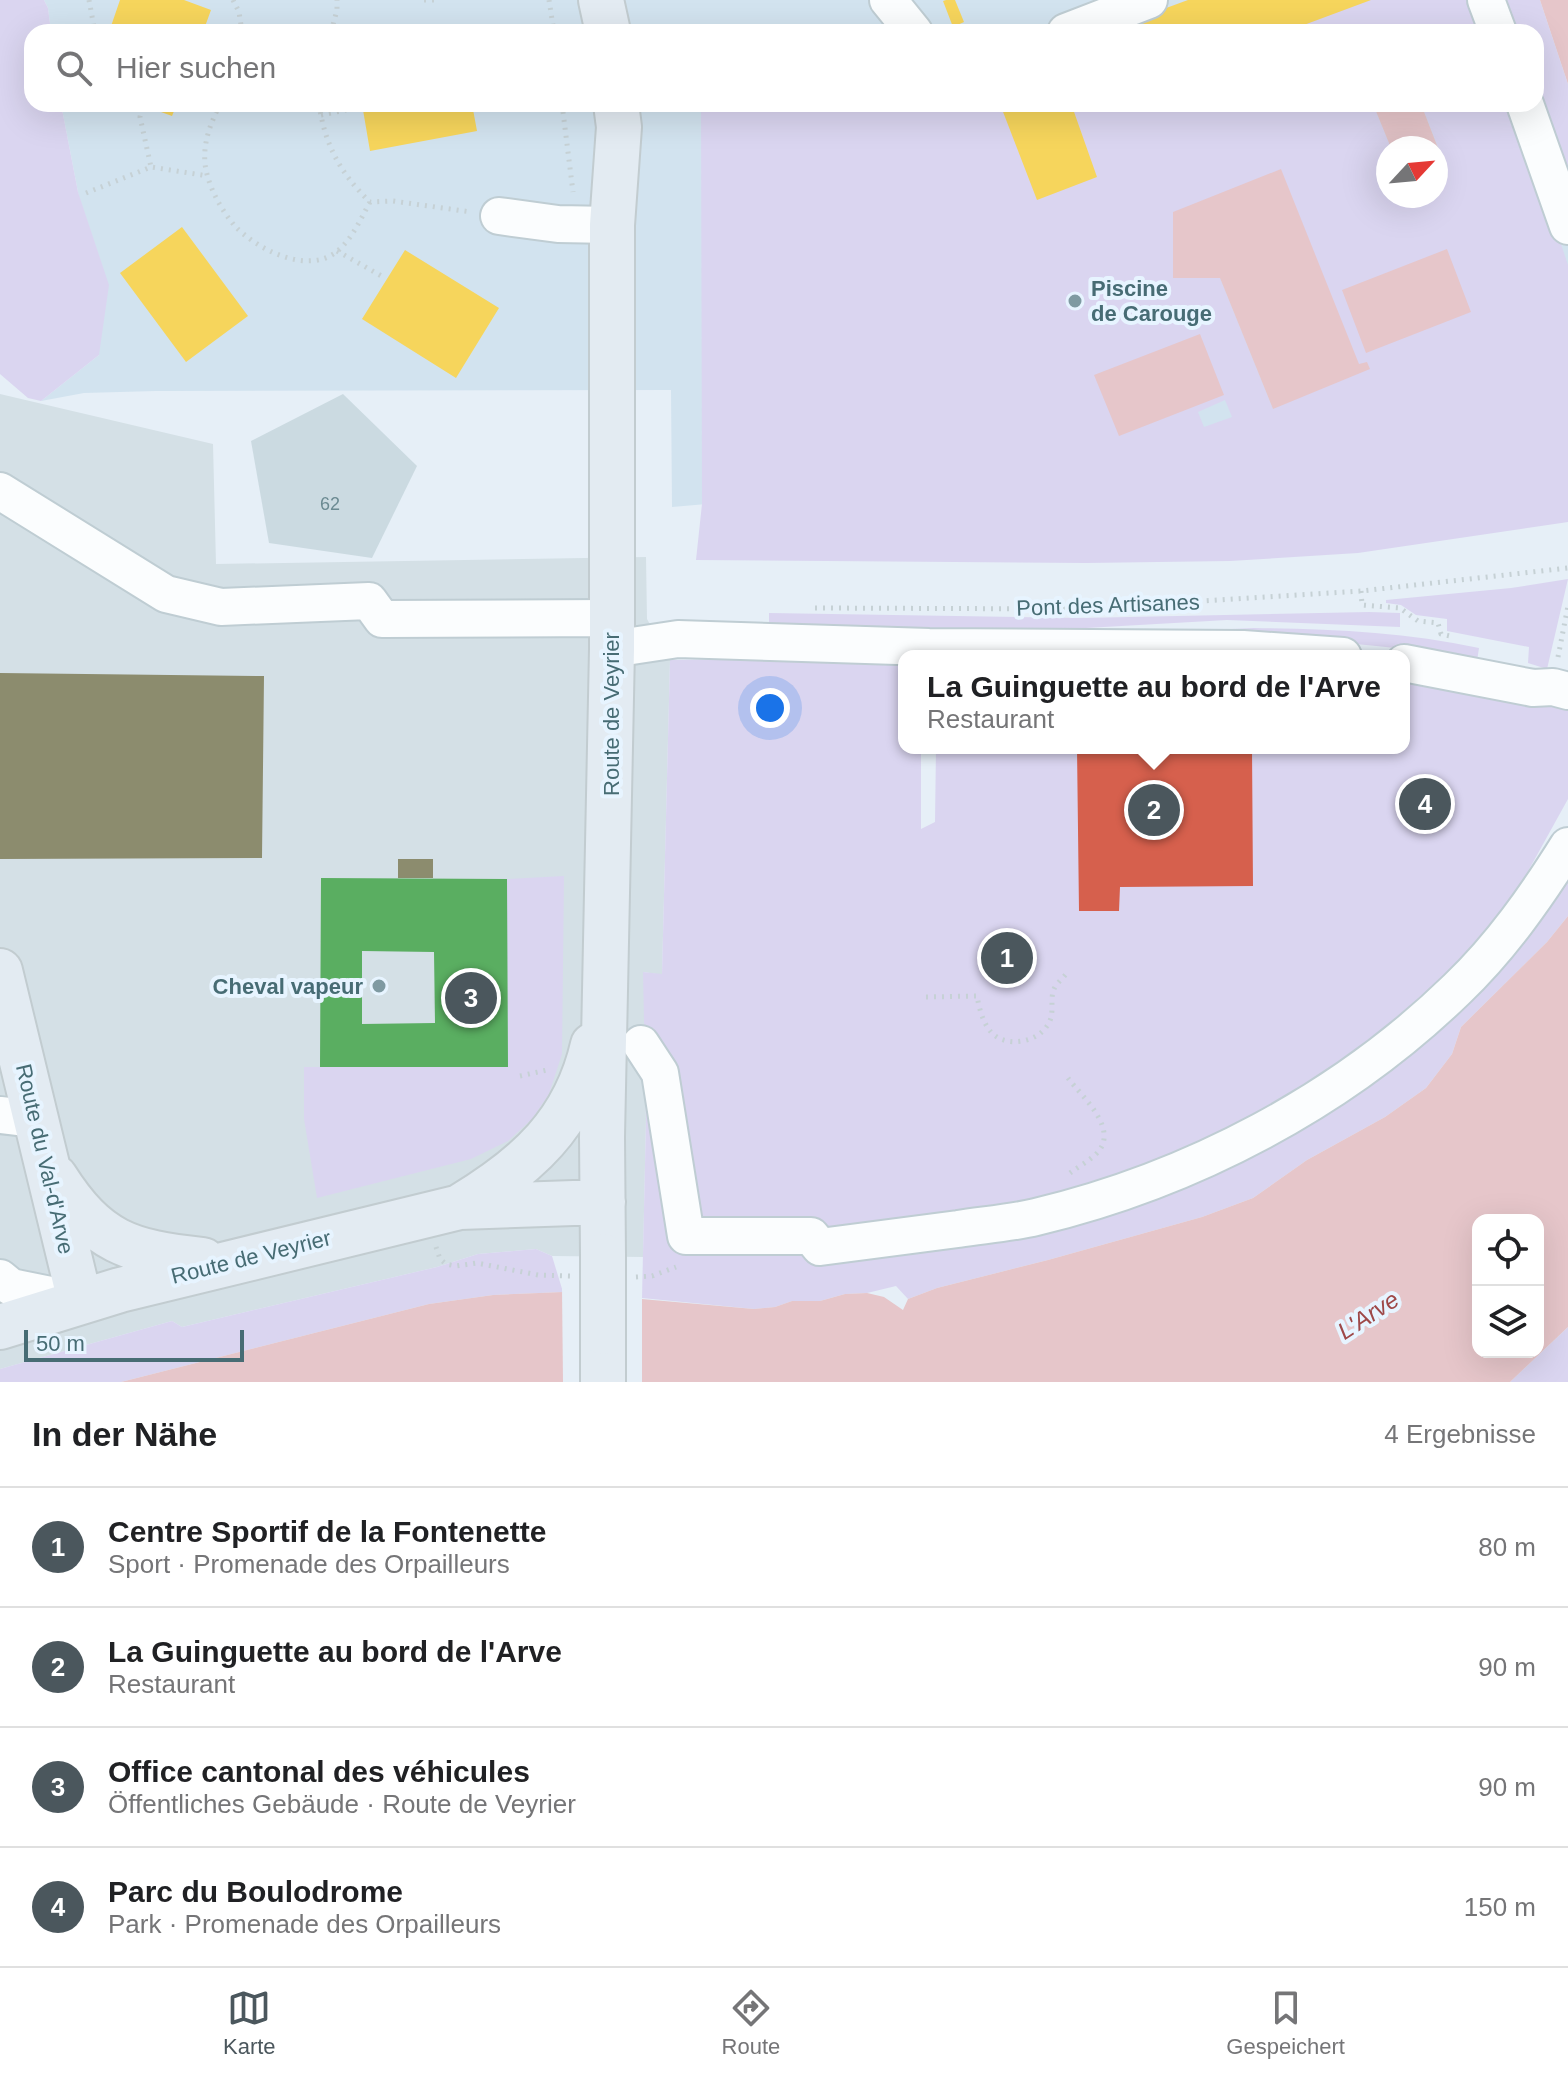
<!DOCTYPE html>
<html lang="de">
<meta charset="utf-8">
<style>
:root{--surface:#fff;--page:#f2f2f2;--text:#202124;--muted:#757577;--line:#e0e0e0;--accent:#4b575d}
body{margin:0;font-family:Arial,sans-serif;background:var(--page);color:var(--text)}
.controls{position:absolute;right:24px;bottom:24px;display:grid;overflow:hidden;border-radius:16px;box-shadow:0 8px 32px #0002}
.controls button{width:72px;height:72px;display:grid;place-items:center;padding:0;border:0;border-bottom:2px solid var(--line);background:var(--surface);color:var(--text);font:40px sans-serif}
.compass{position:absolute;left:1376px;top:136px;width:72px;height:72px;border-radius:50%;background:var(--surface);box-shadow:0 8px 32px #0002;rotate:64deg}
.scale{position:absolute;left:24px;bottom:20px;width:220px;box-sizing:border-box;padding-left:8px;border:4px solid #476c74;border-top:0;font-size:22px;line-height:28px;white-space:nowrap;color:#476c74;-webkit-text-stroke:6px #e7f4ff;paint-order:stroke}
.you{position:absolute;left:770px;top:708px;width:28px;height:28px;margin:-20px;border:6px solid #fff;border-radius:50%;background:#1a73e8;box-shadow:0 0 0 12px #1a73e833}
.badge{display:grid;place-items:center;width:52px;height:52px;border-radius:50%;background:var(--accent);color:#fff;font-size:26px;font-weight:700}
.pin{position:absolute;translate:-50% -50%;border:4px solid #fff;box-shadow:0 2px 8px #0006}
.popup{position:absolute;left:898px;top:650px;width:512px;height:104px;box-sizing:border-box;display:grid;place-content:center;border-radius:16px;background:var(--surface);filter:drop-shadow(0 2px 6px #0005);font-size:26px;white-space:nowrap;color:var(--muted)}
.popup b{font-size:30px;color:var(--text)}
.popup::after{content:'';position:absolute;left:50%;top:100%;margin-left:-16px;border:16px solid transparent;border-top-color:var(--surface)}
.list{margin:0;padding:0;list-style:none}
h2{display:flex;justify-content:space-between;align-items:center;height:104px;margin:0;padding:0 32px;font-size:34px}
h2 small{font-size:26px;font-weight:400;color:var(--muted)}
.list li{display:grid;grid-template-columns:52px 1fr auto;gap:24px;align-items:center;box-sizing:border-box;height:120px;padding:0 32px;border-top:2px solid var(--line)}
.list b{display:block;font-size:30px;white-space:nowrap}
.list p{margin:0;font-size:26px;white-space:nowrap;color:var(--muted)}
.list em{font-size:26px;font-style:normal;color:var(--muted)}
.icon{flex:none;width:44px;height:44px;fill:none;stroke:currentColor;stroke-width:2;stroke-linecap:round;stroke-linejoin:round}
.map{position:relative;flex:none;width:1568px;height:1382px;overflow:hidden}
.search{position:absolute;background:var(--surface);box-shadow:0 8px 32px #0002;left:24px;right:24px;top:24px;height:88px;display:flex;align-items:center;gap:20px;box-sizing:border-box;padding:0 28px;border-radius:24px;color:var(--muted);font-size:30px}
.sheet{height:584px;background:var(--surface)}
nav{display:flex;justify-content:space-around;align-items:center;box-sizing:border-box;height:112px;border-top:2px solid var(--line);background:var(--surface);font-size:22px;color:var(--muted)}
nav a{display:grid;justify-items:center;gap:4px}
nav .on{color:var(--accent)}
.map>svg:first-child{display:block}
.residential{fill:#d2e3ef;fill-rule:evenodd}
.industrial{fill:#d4e0e6}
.green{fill:#dad5f0;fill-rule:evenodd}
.water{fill:#e6c6ca;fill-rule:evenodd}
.pier{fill:#e6eff7}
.homes{fill:#f6d55c}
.shops{fill:#d6604d}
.public{fill:#5aae61;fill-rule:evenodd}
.industry{fill:#8c8c6e}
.building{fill:#cbdae1}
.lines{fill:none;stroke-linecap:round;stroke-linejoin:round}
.minor-casing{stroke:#bfcdd3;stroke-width:40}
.major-casing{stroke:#c2ccd0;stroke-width:48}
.path{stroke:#c6d1d5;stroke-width:5;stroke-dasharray:2 6;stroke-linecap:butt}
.minor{stroke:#fbfdfe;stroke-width:36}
.major{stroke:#e3ebf2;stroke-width:44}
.major-bridge-casing{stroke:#c2ccd0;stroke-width:48;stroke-linecap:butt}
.major-bridge{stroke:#e3ebf2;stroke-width:44}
.poi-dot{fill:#7f9aa2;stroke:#e7f4ff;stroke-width:3}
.labels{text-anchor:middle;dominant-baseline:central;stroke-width:8;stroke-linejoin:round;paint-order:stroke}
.number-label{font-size:18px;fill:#6b8a92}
.poi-label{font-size:22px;font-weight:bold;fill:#476c74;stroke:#e7f4ff;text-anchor:start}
.street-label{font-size:22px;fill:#476c74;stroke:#e7f4ff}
.water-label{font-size:24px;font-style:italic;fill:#9e4848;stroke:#e7f4ff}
</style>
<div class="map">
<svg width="1568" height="1382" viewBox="0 0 1568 1382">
<rect width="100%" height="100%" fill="#e6eff7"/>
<path class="residential" d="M44,0h1461l12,32h-1466l-3,-24z
M1536,83l32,85v261l-896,78 -1,-117 -515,1 -72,2 -43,8 58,-46 -21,-163 -17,-88h1475zM1388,148h48v48h-48z"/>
<path class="industrial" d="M0,394l213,50 3,120 430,-7 1,62 23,41 -8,315 -18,-3 2,147 -3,138 -91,-1 -16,-7 -58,5 -41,13 -255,60 -10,-6 -172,48z"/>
<path class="green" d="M0,0h44l4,8 3,24h-19v72h29l17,88 31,93 -10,70 -58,46 -13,-3 -28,-24z
M1188,0h285l13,32h-385z
M1505,0h35l28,84v84l-32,-85v-51h-19z
M701,104h672l18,44h-3v48h48v-42l4,-2 -19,-48h93l54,161v257l-210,31 -128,8 -144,2 -390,-3 6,-56zM1220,278l140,87 -87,44zM1225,400l7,17 -28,10 -6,-15z
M1568,579l-21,90 -19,-6 1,-16 -82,-16v-12l-31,-4 -15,-10 -15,-2v-3l125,-12z
M1369,612l31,1v14l-173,-7 -316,18 -74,-5 -1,-8 -67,2v-14l313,5z
M1254,628c76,1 151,4 225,20l-2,13c-103,-21 -208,-22 -313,-29z
M903,657l1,91h17v81l14,-7 1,-74h468v-74l164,34v91l-47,85 -42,59 -108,133 197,-210v50l-21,26 -86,85 -9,27 -26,34 -41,29 -78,43 -54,38 -51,19 -154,43 -111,28 -29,11 -12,-13 -29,7 -22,1 -25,7h-28l-17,6 -21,2 -112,-11 4,-179 -3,-147 19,2 8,-314z
M564,876l-2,178 -13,40 -17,25 -24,22 -37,18 -154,39 -13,-79v-52h203v-188z
M536,1249l16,7 11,36 -70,3 -64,9 -308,78h-121v-13l172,-48 10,6 255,-60 41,-13z
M1568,1327v55h-58l56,-53z"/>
<path class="water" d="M1540,0h28v84z
M1373,104h48l19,49 -4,1v-6h-45z
M1281,169l78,195 8,-2 3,7 -97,40 -53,-131h-47v-66z
M1447,249l24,63 -105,41 -24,-63z
M1200,334l24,61 -105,41 -25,-61z
M1568,916v411l-58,55h-1389l308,-78 64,-9 70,-3 191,17 21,-2 17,-6h28l25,-7 22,-1 17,4 19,13 5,-11 29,-11 111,-28 154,-43 51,-19 54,-38 78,-43 41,-29 26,-34 9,-27 86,-85zM1478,1220h60v132h-60z"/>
<path class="pier" d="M562,1288l80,6v88h-79z"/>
<path class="homes" d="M120,0h64l27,10 -8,22h-94z
M946,0h9l9,22 -11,5 -10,-26z
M1188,0h183l-86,32h-184z
M139,104h38l-5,12z
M362,104h110l5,27 -107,20z
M1000,104h87l-14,5 24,68 -60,23z
M182,227l66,89 -62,46 -66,-89z
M405,250l94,58 -43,70 -94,-59z"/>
<path class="shops" d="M1077,748h175l1,138 -133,1 -1,24h-40z"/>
<path class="public" d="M321,878l186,1 1,188h-188zM362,951l72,1 1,71 -73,1z"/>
<path class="industry" d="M0,673l264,3 -2,182 -262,1z
M398,859h35v19h-35z"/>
<path class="building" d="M343,394l74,72 -45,92 -103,-15 -18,-102z"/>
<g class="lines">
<defs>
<path id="minor" d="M888,0l26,32
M1486,0l12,32
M1066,32l83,-32
M1525,104l43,122
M499,216l59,8 54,1
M0,491l166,103 55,13 148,-6 13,18 229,-1
M612,649l66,-10 251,8 314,2 100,7
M1404,663l129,25 20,-1 15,4
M641,1044l19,29 26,163h125l9,11c46,-6 92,-12 138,-18 26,-4 53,-6 78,-12 155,-37 306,-116 421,-228 44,-42 79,-92 111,-143
M0,1115l35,4
M0,1278l11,9 69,14"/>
<path id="major" d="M601,0l7,32
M0,971l80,330
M55,1177c42,66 74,75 148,83
M461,1206c66,-40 114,-82 132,-161
M603,1256l-1,-119 10,-488v-424l7,-98 -3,-23
M0,1327l120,-37 340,-83 143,-5
M603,1332v50"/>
</defs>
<use href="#minor" class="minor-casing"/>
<use href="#major" class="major-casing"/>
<path class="path" d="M89,0l5,27 6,3
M233,0l6,12 3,20
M424,0h11
M549,0l5,32
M331,32l6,-22v-10
M220,104c-9,19 -17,37 -15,60 3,22 15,44 29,61 22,24 71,49 101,28 17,-13 25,-33 35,-51
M319,104c6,41 21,69 51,98l23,-1 78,11
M562,104l11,88
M142,108l-2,9 11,50
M321,115l35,-7
M86,193l65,-26 57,9
M337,251l48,27
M1361,591l1,14 38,3 18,13 20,2 3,11 9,2
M815,608l260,1 286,-18 207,-23
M1558,657l10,-51
M926,997l51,-1c2,12 6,27 14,36 14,16 45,11 56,-6 9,-12 2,-25 7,-37 2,-5 9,-11 12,-15
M520,1076l27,-6
M1068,1078c14,19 53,52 28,76 -7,7 -18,13 -26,19
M436,1247l4,12 6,5 10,2 21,-3 61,12 32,1
M636,1277l16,-1 24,-9"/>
<use href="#minor" class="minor"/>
<use href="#major" class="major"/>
<defs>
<path id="major-bridge" d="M603,1256v76"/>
</defs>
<use href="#major-bridge" class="major-bridge-casing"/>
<use href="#major-bridge" class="major-bridge"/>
</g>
<g class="poi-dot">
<circle cx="1075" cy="301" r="8"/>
<circle cx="379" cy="986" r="8"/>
</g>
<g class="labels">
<g class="number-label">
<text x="330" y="504">62</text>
</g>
<g class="poi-label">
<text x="1091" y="288">Piscine<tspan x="1091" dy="25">de Carouge</tspan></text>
<text x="363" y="986" text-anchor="end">Cheval vapeur</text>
</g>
<g class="street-label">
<text transform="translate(1108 605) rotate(-2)">Pont des Artisanes</text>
<text transform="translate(611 714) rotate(-90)">Route de Veyrier</text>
<text transform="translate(45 1159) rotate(77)">Route du Val-d'Arve</text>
<text transform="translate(251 1257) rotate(-14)">Route de Veyrier</text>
</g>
<g class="water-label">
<text transform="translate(1368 1315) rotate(-33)">L'Arve</text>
</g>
</g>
</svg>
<div class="controls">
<button><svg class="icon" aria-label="locate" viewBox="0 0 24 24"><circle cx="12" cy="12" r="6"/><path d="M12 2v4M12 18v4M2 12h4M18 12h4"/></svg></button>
<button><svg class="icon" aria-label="layers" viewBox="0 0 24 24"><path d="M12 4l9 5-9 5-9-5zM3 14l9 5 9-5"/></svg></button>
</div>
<svg class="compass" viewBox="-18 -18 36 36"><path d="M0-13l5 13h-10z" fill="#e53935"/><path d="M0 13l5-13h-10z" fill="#757577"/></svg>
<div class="scale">50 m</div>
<div class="you"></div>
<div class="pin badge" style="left:1007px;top:958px">1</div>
<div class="pin badge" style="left:1154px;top:810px">2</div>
<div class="popup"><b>La Guinguette au bord de l'Arve</b>Restaurant</div>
<div class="pin badge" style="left:471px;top:998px">3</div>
<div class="pin badge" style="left:1425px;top:804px">4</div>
<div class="search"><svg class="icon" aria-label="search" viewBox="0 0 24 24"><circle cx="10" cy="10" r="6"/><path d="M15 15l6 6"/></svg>Hier suchen</div>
</div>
<section class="sheet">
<h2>In der Nähe<small>4 Ergebnisse</small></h2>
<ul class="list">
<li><span class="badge">1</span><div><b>Centre Sportif de la Fontenette</b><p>Sport · Promenade des Orpailleurs</p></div><em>80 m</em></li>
<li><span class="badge">2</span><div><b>La Guinguette au bord de l'Arve</b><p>Restaurant</p></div><em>90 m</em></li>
<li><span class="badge">3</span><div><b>Office cantonal des véhicules</b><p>Öffentliches Gebäude · Route de Veyrier</p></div><em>90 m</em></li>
<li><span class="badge">4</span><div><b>Parc du Boulodrome</b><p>Park · Promenade des Orpailleurs</p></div><em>150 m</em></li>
</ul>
</section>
<nav>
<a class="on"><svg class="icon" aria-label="map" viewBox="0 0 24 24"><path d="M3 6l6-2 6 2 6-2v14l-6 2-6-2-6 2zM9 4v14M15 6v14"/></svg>Karte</a>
<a><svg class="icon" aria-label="directions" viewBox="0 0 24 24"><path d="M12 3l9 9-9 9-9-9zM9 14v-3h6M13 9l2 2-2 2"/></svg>Route</a>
<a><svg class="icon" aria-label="saved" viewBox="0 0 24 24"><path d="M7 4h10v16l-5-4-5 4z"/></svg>Gespeichert</a>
</nav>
